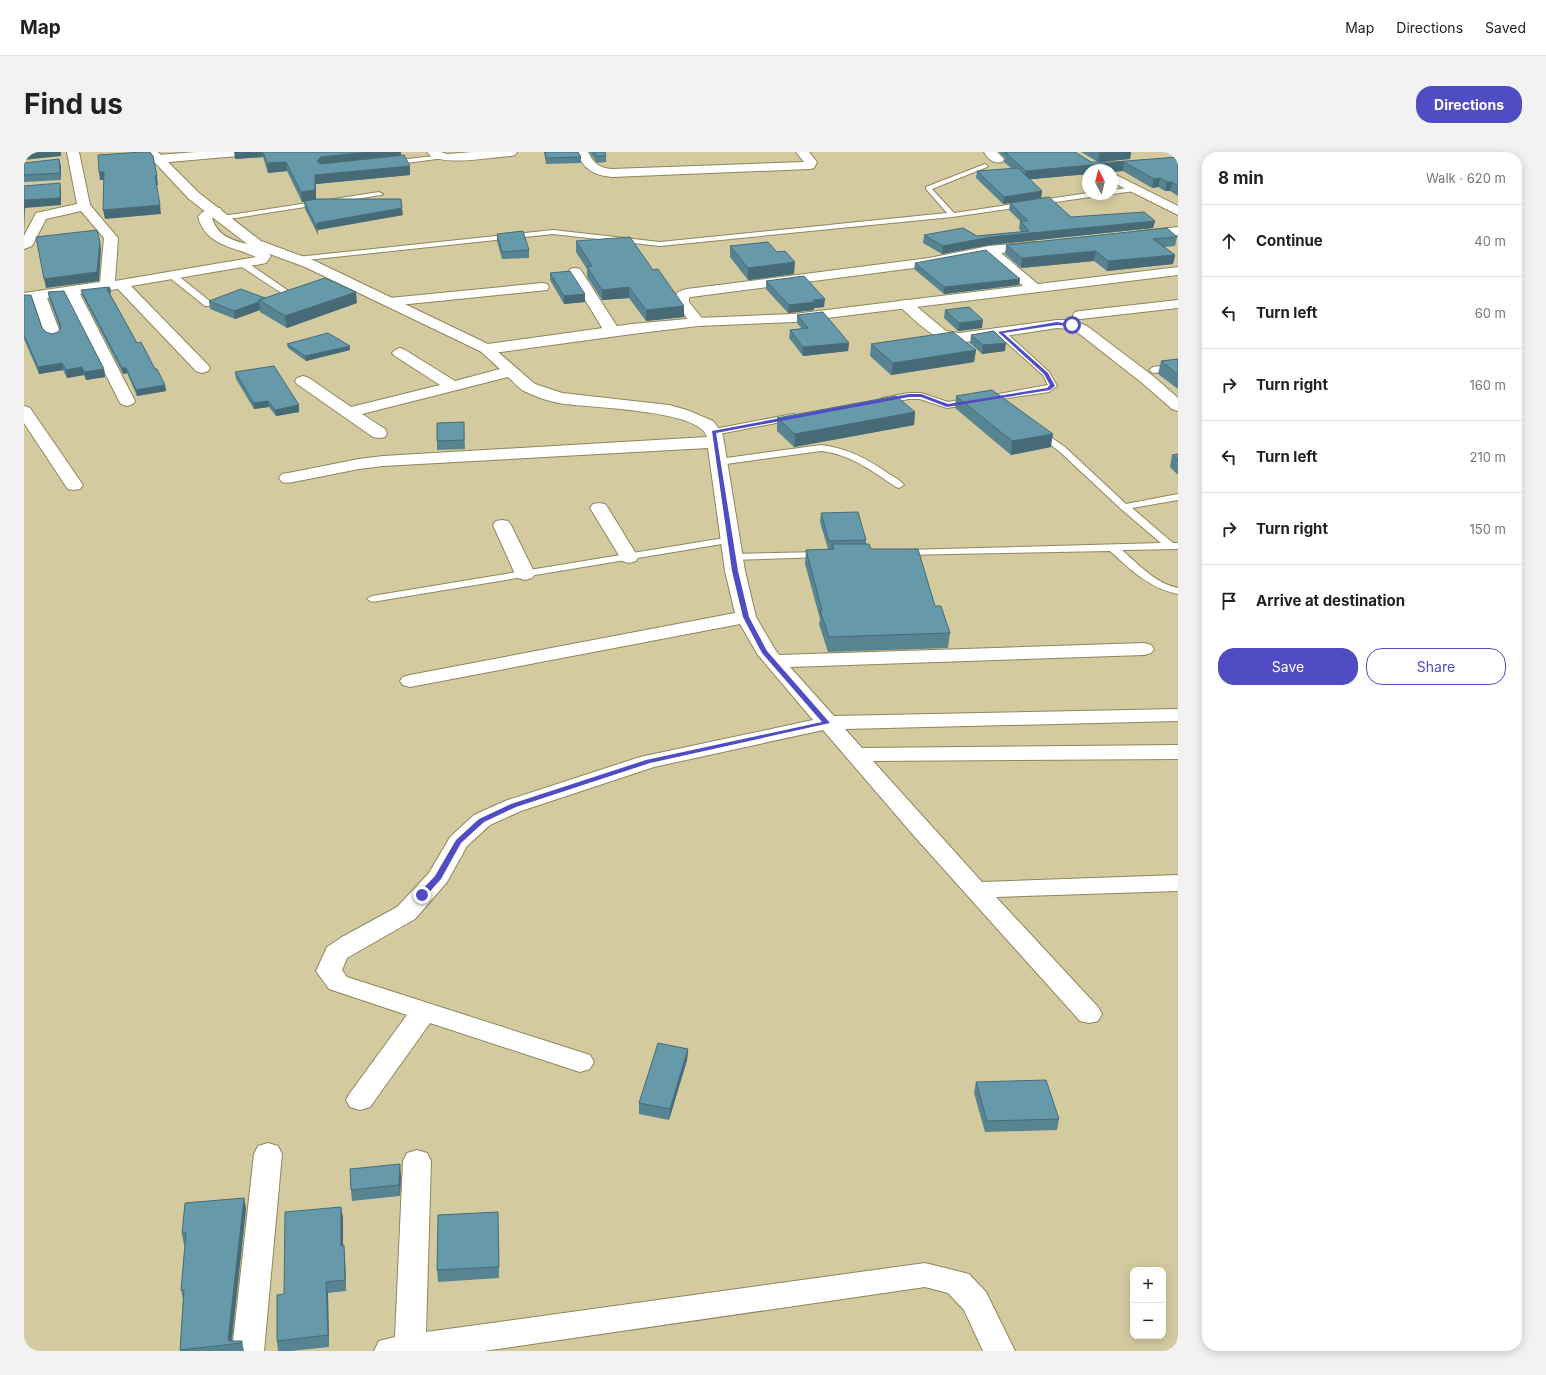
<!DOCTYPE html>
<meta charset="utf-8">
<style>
:root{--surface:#fff;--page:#f2f2f2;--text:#202124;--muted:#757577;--line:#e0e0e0;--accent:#504cc3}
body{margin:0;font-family:Inter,sans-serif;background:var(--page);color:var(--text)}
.controls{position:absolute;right:12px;bottom:12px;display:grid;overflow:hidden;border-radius:8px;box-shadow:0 2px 10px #0003}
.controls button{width:36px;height:36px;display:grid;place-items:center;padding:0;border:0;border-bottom:1px solid var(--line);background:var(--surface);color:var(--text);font:20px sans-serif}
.compass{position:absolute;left:1058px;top:12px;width:36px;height:36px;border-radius:50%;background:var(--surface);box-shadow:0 2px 10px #0003;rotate:353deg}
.stop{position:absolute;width:12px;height:12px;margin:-9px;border:3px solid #504cc3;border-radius:50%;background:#fff}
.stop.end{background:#504cc3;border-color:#fff;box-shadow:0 1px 4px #0008}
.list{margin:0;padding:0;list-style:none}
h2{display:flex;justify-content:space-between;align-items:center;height:52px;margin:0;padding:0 16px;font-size:17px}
h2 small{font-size:13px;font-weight:400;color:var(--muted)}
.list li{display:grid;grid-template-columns:26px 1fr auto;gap:12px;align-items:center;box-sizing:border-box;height:72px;padding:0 16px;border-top:1px solid var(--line)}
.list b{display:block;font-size:15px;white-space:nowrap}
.list em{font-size:13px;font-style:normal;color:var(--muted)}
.actions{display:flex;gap:8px;padding:12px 16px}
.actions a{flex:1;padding:9px 0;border:1px solid var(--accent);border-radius:16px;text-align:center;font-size:14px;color:var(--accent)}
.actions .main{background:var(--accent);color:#fff}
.icon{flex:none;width:22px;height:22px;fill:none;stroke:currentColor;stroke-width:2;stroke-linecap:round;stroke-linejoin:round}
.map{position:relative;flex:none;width:1154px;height:1199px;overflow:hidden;border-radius:16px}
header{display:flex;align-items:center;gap:24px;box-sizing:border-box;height:56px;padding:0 20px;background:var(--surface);border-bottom:1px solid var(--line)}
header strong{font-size:19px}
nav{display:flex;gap:22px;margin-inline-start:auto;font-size:14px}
.intro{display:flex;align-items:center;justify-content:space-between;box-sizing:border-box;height:96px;padding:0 24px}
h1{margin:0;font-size:28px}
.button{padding:10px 18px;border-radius:16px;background:var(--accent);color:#fff;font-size:14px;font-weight:700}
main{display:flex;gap:24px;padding:0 24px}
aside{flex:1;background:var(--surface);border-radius:16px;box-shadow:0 2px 10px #0003}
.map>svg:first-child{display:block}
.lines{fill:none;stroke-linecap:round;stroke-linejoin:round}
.service-casing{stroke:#8e865c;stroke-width:2}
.minor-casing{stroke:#8e865c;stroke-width:2}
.tertiary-casing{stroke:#8e865c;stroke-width:2}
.service{fill:#fff;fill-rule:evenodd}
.minor{fill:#fff;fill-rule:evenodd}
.tertiary{fill:#fff;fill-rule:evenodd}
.wall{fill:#588491}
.shaded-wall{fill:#476b76}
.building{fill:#6699a9;stroke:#476b76}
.route{fill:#504cc3}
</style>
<header>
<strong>Map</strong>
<nav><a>Map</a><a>Directions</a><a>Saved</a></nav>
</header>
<div class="intro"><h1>Find us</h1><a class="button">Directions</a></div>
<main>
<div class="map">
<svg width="1154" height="1199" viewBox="0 0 1154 1199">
<rect width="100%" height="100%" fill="#d3cb9f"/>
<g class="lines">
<defs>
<path id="service" d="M418,3l2,1v2l-53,7 -3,-2 3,-2z
M961,12l3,2 -1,1 -55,22 22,24 134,-20 13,1 -4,2 -145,21 -292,29 -107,-12 -256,27 -4,-2 4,-2 256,-27 107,12 287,-29 -21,-24v-2z
M1111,35l3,2 -1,1 -2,1 -23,3v-4z
M355,40l4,2 -2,1 -158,25 -4,-2 4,-2z
M215,109h6l48,33 -1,2h-6l-47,-31z
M146,122h6l35,28v4h-6l-35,-28z
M973,178h6l46,42 8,14 -8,6 -48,7 3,4 -4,3 -11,-8 4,-3 55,-10 -5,-10 -46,-41 -1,-2z
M1154,212v6l-25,3 -4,-3 4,-3z
M885,241h12l27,9 23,-4 4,3 -4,3 -24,4 -27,-9h-11l-27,5 -4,-3 4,-3z
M769,262l3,1 2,2 -2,2 -82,16 -5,-3 5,-3z
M1015,277l26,18 61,57 52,-10v6l-46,8 41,35h5v6l-56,1c17,15 33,33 56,38v6c-29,-6 -47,-24 -68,-43l-210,4 -1,-2 1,-2 4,-1 257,-7 -40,-34 -62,-58 -23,-17 -2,-2z
M797,293c26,3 47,14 68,29 5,3 11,6 15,11l-5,3 -3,-1c-24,-16 -46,-33 -75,-36l-102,14 -5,-3 5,-3z
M706,385l5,3 -1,2 -362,60 -5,-3 5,-3z
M798,400l5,3 -1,2 -93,3 -5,-3 5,-3z"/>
<path id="minor" d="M43,0h12l11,53 28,33 -3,43 141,-24c-23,-11 -50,-11 -58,-40 5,-7 14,-11 22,-9l2,3 -10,7c9,31 47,21 59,38l-5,7 -5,1 -130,22 77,79 2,3 -2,3 -6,2 -6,-2 -78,-82 -38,5 55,107 -2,3 -6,2 -6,-2 -2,-3 -53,-105 -19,2 14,37 -3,3 -5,2 -5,-2 -3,-3 -12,-35 -9,1v-8l76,-11 4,-44 -23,-27 -35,8 -14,27 -8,3v-13l12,-23 41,-9z
M172,0h47l-2,3 -4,1 -79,7 -4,-1 -2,-3 2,-3 4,-1z
M403,0h14l6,2 25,-2h45l-2,3 -4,1c-19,1 -73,12 -84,-4z
M552,0h12c5,11 11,16 24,17l192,-7 -8,-10h13l8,10 -3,6 -4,1 -198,8c-19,-2 -28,-8 -36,-25z
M960,0h13l7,7 -2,3c-8,2 -14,-3 -18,-10z
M1088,21l66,33v9l-66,-33z
M1154,75v8l-37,4 -5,-1 -2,-3 2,-3 5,-1z
M1011,90l5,1 2,3 -2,3 -39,4 38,32 2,3 -2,3 -5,1 -5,-1 -43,-36 -57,11 -238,31 -2,1v4l16,20 -2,3c-3,1 -6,2 -9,0 -4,-1 -8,-8 -10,-11 -9,-11 -16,-21 3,-25l242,-31 60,-12z
M551,116l5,1 2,3 38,59 -3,3 -5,2 -5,-2 -3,-3 -36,-59 2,-3z
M518,131l5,1 2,3 -2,3 -158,16 -5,-1 -2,-3 2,-3 5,-1z
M881,148l5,1 36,30 13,2 98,-13h15l15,6 66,50 25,22v13l-6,-2 -31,-27 -64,-50 -7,-3 -13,-1 -98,15c-27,-3 -39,-19 -59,-36l-2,-3 2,-3z
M1154,148v8l-98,11 -5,-1 -2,-3 2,-3 5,-1z
M462,192l5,2 44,38 27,9 107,12 18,5 26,11 9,12 2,9 21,129 11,46 18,31 5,7 365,-12 7,2 3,4 -3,4 -7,2 -354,12 44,49 344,-7v12l-333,8 17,19 316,-3v14l-305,2 109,121 196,-7v16l-182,6 102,110 4,7 -4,7 -9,2 -9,-2 -166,-185 -91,-106 -169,37 -133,44 -31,14 -23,21 -20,36 -32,37 -68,39 -5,12 5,7 243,78 4,7 -4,7 -10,3 -150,-49 -60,84 -10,3 -10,-3 -4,-7 4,-7 57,-78 -78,-26 -13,-18 11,-24 15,-10 55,-30 32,-34 21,-36 24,-22 31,-14 135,-44 173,-37 -55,-65 -18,-31 -330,63 -7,-2 -3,-4 3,-4 7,-2 325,-62 -10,-42 -17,-123 -325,18 -24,3 -71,14 -6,-1 -3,-4 3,-4 6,-1 71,-14 24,-3 324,-19c-6,-28 -122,-29 -148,-34 -11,-2 -25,-7 -35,-12 -6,-3 -11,-10 -16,-14l-146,37 23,15 2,4 -2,4 -6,1 -6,-1 -76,-53 -2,-3 2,-3 6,-2 6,2 42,29 89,-22 -45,-29 -3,-3 3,-3 5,-2 5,2 50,31 45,-12 -22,-20 3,-3z
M0,254l6,2 53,77 -3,4 -6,1 -6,-1 -3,-4 -41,-62z
M575,351l6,1 3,4 30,49 -2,4 -7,2 -7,-2 -2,-4 -30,-49 3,-4z
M478,368l6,1 3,4 24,49 -3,4 -7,2 -7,-2 -3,-4 -22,-49 3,-4z
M244,991l10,3 4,8 -18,197h-32l22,-197 4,-8z
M393,998l10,3 4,8 -5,171 499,-69 44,11 17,18 29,59h-32l-19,-41 -16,-17 -23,-6 -441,64h-110l5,-10 16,-4 8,-176 4,-8z"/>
<path id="tertiary" d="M121,0h13l41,41 62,48 54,20 173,83 144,-20 66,-6 96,-4 384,-47v8l-384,47 -96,4 -66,8 -146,20 -181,-87 -54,-20 -62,-48z"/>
</defs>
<use href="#service" class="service-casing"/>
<use href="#minor" class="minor-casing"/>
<use href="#tertiary" class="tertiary-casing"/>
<use href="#service" class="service"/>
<use href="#minor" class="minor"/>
<use href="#tertiary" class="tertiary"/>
</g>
<path class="wall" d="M210,0h167v3l9,11v9l-94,9v15l87,16 -85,15v5l-13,-26 -1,-7h-2l-15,-31 -19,2 -5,-16 -28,2z
M520,0h34l3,5v6l-35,1z
M565,0h16l1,4v6l-9,1z
M975,0h76l16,10h7l-17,-10h50l-1,7 -30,3h13l65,-5v39l-8,-5h-5l-7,-4 -6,1 -29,-17 -11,1v-2l-24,4 -58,5 12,12 -1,7 30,19 84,4 -2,7 -164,17 -47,9 -19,-11 1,-8 53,1 45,-4 -3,-3 1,-8 -11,-11 1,-7 -7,1 -27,-26 1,-7 35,-2 -8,-7 1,-4z
M0,11l37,3v14l-37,2z
M473,82l32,16v8l-27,1 -5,-18z
M1153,85l-2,9 -10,1 10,8 -2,9 -66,7 -13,-10 -73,7 -16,-14 1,-9z
M552,89l77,29 31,36v11l-38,4 -17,-23 -27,2 -15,-23v-8l-11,-17z
M706,94l47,6 17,22 -46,6 -18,-23z
M891,111l105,16 -1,6 -75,9 -30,-25z
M526,121l35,29 -21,2 -14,-24z
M742,129l58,26 -10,1v2l-26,3 -22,-24z
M86,136l1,5 -1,1 27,49 28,42 1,6 -29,5 -10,-23 -4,1 -41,-79 -1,-5z
M24,140l56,77 1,8 -19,3 -2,-5 -17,3 -4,-8 -24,4 -15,-35v-44l18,33 4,4 6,2 6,-2 2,-3 -11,-30z
M241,146l92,5 -70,25 -27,-16v-2l-25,9 -25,-10 -1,-8z
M921,158l37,18 -24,3 -14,-13z
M773,163l52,28 -1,8 -45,5 -14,-18 1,-8 12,-1 -5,-6z
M947,183l34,16 -23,3 -12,-11z
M263,192l63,6 -44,11 -18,-13z
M847,192l105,6 -2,12 -83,13 -21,-19z
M1154,207v30l-20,-15 3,-13z
M211,220l64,33v7l-23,4 -7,-9 -15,2 -18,-30z
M932,244l95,51 -40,8 -56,-47z
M891,260l-1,13 -120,22 -17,-16v-13z
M440,270l1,27 -28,1v-9z
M1154,302v21l-8,-8 2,-12z
M797,361l45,27v4l5,5 64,57 15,27 -2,15 -120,4 -9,-28 1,-5 -15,-55 1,-14 22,-1 -8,-27z
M664,897l-1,11 -18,60 -30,-6v-11z
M952,930l83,37 -2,11 -72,2 -11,-39z
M377,1024l-1,20 -48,5 -1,-11z
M220,1046l2,11 -14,132h10l2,10h-64l3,-52 -2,-9 4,-45h-1l-2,-11z
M317,1055l2,11v28l2,11 1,34 -18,2 1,54 -38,4h-13l-1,-10 7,-47z
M474,1071l1,55 -61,4 -1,-12z"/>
<path class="shaded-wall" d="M0,0h37v4l-37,4z
M211,0h27l1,5 -28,2z
M344,0h33v6l-79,9 -5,-6 4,-4z
M1091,0h16l-1,7 -32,3 2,-9z
M35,7l2,7v14l-1,-7z
M262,10l1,9 -19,2 -1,-10z
M1100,10l-1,9 -11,1v-2h-24v4l-64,6 2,-9z
M386,14v9l-94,9v16l-14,2 -1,-10 14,-17z
M75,20h5l1,8h-5z
M131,24h2l1,9h-2z
M1136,26l-2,9 -6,1 2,-9z
M1143,30h5l-2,9h-5z
M36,31l1,8v14l-36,3 -1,25v-33z
M1018,39l-1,7 -38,6 1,-7z
M136,53l1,9 -56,5 -2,-9z
M378,56l1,7 -85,15v5l-1,-12z
M1131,69l-2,7 -164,17 -47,9 1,-8 47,-9z
M76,90l1,8 -2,31 -53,7 -2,-9z
M1072,99l-2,10 -73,7 1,-10z
M1151,103l-2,9 -66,7 1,-10z
M771,110l-1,12 -46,6v-12z
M996,127l-1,6 -75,9v-7z
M605,135v11l-27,2v-10z
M86,136l1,5 -3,1 -1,-5z
M332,140l1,11 -70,25 -2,-12z
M561,142v8l-21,2v-8z
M801,147l-1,8 -10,1v2l-26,3 1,-8 24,-5z
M235,150l1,8 -25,9 -1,-8z
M660,154v11l-38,4v-11z
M959,168l-1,8 -24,3 1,-8z
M825,191l-1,8 -45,5v-9z
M982,191l-1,8 -23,3 1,-9z
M326,194v4l-44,11 -1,-5z
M952,198l-2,12 -83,13 2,-12z
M38,211l1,7 -24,4 -1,-7z
M58,215l2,8 -17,3 -1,-8z
M98,216h4l1,5 -4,1z
M80,217l1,8 -19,3 -2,-8z
M141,233l1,6 -29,5 -1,-6z
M244,249l1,6 -15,2v-6z
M275,253v7l-23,4 -1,-6z
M891,260l-1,13 -120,22 1,-13z
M1029,282l-2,13 -40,8 1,-14z
M664,897l-1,11 -18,60 1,-11z
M376,1012l1,12 -1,20 -1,-11z
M220,1046l2,11 -15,135 -3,-4z
M317,1055l2,11v39l-2,-11z
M320,1093l1,12 1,34 -1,-11z
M302,1130l2,11 1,54 -1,-12z"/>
<path class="building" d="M118,0h8l3,4 4,20h-2l5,29 -57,5 1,-38h-5l-1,-17z
M239,0h105l-47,5 -4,4 4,3 83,-9 6,11 -95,9v15l-14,2 -15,-30 -19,1z
M521,0h33l3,5 -35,1z
M570,0h11l1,4h-9z
M981,0h70l16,10h22l65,-5v29l-6,-4h-5l-7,-4 -6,1 -30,-17 -98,9z
M1073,0h18l-15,1z
M35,7l1,14 -36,2v-12z
M994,16l24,23 -38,6 -27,-26z
M36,31v15l-36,2v-14z
M1025,45l22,20 73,-5 11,9 -165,16 -47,9 -19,-11 39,-7 14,8 52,-5 -9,-10h8l-18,-18z
M294,47h83l1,9 -85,15v5l-13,-27z
M1143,76l10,9 -24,2 22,16 -67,6 -12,-10 -74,7 -16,-13z
M73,78l3,12 -3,30 -53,7 -8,-42z
M499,79l6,19 -27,2 -5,-18z
M606,85l23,33 5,-1 26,37 -38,4 -17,-23 -27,3 -15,-23 5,-1 -16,-25z
M744,90l9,10 8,-1 10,11 -47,6 -18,-22z
M962,98l34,29 -76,8 -29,-24z
M546,119l15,23 -21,2 -14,-23z
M780,124l21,23 -12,1 2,2 -26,3 -23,-24z
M301,126l31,14 -71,24 -26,-16z
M85,135l1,1 -3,1 30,54 4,-1 14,27h2l8,16 -29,5 -10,-22h-4l-41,-78z
M217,137l24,9 -6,2v2l-25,9 -25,-10z
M40,139l40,78 -20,3 -2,-5 -16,3 -4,-7 -24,4 -14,-32v-40h7l11,33 4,4 6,2 6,-2 3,-5 -13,-35z
M945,155l14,13 -24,3 -14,-13z
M799,160l26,31 -46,4 -13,-17 18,-2 -11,-13z
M970,179l12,12 -23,2 -12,-10z
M929,180l23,18 -83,13 -22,-19z
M304,181l22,13 -45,10 -18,-12z
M1154,207v16l-17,-14z
M250,214l25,39 -24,5 -7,-9 -14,2 -19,-31z
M968,238l61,44 -41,7 -56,-45z
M872,244l19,16 -120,22 -18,-16z
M440,270v18l-27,1v-18z
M1154,302v6l-6,-5z
M834,360l8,28 -37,1 -8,-28z
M808,392h37l2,5h47l17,57h6l9,27 -121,4 -9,-27h2l-16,-60 28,-1z
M634,891l30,6 -18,60 -31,-6z
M1022,928l13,39 -72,2 -11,-39z
M376,1012l-1,21 -48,5 -1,-21z
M220,1046l-16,142 2,1h12v2l-62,7 4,-60h-3l5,-57 -4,1 3,-31z
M317,1055v39l3,-1 1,35 -19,2 2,53 -51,6v-46l7,-1 1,-82z
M474,1060l1,55 -62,3 1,-55z"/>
<path class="route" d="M1033,170l17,3 -2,1 -15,-1 -54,8 45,40 7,13 -5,4 -103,17 -26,-10h-12l-193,36 22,138 11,46 18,34 63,72 -180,40 -134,44 -32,15 -23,21 -20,36 -16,18h-6v-4l16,-17 21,-36 23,-21 32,-15 135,-44 176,-38 -60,-69 -19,-36 -11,-46 -20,-140 197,-37h12l27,10 99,-16 3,-3 -6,-11 -46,-42z"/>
</svg>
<div class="controls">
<button>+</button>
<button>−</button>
</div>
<svg class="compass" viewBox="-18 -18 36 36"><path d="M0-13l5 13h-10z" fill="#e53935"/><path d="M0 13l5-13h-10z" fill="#757577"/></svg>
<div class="stop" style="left:1048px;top:173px"></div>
<div class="stop end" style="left:398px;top:743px"></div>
</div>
<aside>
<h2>8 min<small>Walk · 620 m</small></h2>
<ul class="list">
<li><svg class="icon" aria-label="ahead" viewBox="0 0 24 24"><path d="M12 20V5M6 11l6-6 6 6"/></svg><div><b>Continue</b></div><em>40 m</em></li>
<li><svg class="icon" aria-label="left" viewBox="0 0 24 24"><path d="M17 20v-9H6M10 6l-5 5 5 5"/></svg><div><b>Turn left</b></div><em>60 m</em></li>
<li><svg class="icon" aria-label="right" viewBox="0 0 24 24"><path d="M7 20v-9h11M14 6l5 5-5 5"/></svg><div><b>Turn right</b></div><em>160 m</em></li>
<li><svg class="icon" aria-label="left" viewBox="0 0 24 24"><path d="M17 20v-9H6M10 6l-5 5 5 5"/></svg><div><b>Turn left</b></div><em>210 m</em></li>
<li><svg class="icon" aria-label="right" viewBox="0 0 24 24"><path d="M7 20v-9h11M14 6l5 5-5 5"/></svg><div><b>Turn right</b></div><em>150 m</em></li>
<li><svg class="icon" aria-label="arrive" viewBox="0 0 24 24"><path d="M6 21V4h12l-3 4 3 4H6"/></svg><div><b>Arrive at destination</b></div></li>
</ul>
<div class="actions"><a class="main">Save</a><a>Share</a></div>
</aside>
</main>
